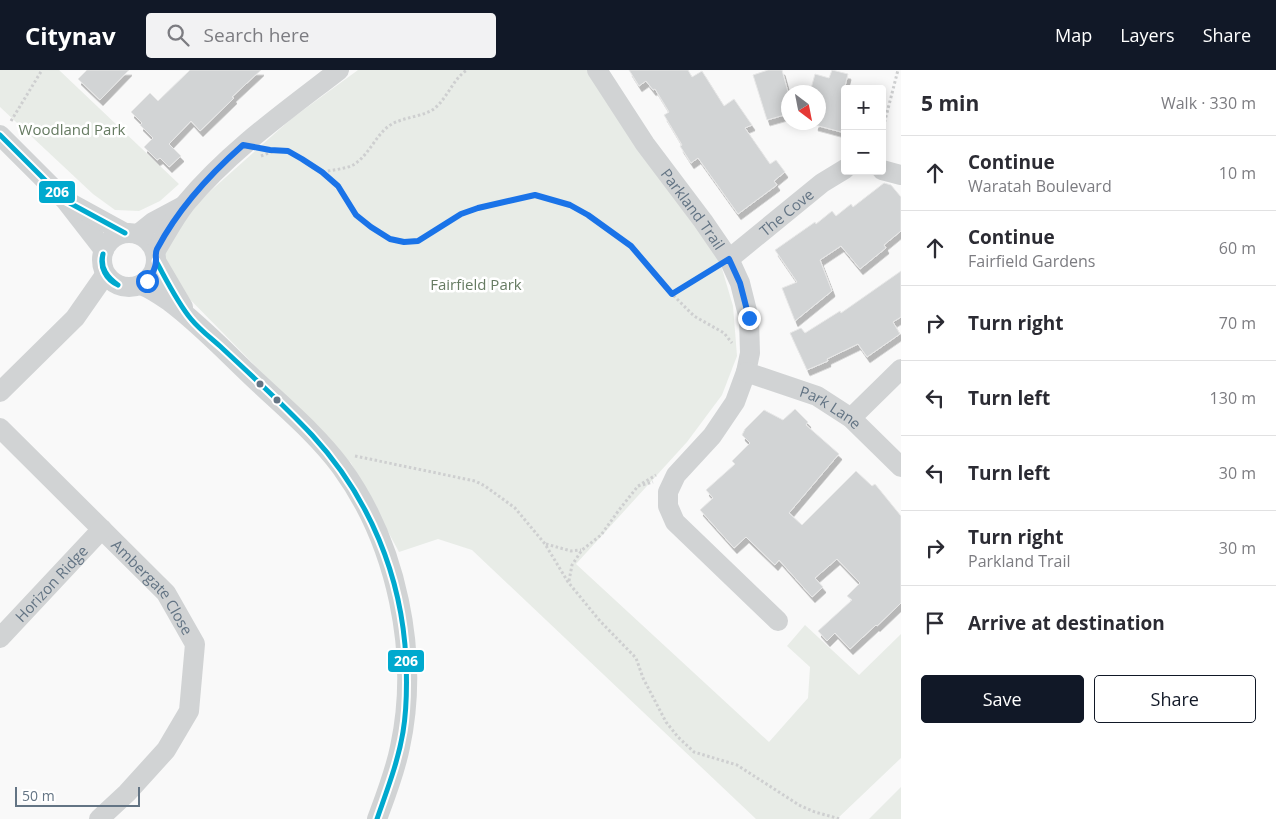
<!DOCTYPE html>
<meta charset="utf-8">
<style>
:root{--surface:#fff;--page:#f2f2f3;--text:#2b2b33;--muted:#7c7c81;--line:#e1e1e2;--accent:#111827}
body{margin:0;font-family:"Open Sans",sans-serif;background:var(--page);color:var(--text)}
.controls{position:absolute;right:15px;top:15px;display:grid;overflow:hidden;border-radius:5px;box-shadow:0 2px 12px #0003}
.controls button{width:45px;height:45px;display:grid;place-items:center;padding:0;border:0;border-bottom:1px solid var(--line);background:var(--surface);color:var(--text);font:25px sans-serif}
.compass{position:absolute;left:781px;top:15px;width:45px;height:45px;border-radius:50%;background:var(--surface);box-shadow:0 2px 12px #0003;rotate:148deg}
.scale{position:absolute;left:15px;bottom:12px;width:125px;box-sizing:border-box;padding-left:5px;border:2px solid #637484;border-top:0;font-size:14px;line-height:18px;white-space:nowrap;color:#637484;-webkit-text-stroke:4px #fff;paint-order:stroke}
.stop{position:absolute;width:15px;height:15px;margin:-11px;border:4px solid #1a73e8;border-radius:50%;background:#fff}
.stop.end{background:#1a73e8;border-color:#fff;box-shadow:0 1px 5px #0008}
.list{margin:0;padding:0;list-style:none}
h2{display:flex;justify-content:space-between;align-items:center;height:65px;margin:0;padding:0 20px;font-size:21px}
h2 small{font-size:16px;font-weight:400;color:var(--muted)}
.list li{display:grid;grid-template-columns:32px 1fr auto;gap:15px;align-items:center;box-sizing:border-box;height:75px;padding:0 20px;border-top:1px solid var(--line)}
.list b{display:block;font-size:19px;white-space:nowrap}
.list p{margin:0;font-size:16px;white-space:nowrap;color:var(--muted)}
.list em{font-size:16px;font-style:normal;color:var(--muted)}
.actions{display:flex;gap:10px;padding:15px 20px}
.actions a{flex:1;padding:11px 0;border:1px solid var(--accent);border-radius:5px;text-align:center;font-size:18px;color:var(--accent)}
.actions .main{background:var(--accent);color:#fff}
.icon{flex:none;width:28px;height:28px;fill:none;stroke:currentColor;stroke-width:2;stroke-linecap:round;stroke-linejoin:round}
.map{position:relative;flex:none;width:901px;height:749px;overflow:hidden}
header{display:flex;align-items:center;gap:30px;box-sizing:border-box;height:70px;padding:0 25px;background:var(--accent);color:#fff}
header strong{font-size:24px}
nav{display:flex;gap:28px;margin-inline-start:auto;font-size:18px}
.search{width:350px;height:45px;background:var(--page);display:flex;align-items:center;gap:12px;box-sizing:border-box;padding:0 18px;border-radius:5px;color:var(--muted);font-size:19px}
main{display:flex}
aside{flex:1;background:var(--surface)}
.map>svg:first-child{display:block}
.green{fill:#e8ece7}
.building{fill:#d2d4d5;stroke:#e8e8e8;filter:url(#shadow)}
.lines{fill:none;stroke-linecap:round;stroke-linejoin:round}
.path{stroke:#cecfd0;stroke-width:3;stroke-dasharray:2.5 2.5;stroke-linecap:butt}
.minor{stroke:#d1d3d4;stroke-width:20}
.bus-1-casing{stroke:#fff;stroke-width:9}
.bus-1{stroke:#00a9ce;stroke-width:5}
.route{stroke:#1a73e8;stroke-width:6}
.bus-dot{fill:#637484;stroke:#fff;stroke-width:2}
.labels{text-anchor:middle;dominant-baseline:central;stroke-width:5;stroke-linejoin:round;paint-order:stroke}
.park-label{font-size:15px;fill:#667b62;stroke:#fff}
.street-label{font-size:15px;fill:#637484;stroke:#fff}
.line-badge{stroke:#fff;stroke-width:2}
.badge-label{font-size:14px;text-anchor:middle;font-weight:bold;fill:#fff}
</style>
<header>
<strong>Citynav</strong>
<div class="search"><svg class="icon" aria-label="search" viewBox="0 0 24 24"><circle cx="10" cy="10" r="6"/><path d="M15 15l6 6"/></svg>Search here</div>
<nav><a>Map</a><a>Layers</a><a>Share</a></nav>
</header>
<main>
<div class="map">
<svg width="901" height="749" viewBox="0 0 901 749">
<defs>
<filter id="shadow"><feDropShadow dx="3" dy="5.5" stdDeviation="0" flood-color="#0004"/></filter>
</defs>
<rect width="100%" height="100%" fill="#f9f9f9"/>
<path class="green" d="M0,0h59l120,114 -19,17 -21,10 -24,-1 -22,-16 -93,-87z
M358,0h230l132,192 13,44 4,50 -15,39 -35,47 -111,122 193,178 39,-44 2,-31 -23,-21 18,-21 54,50 42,-41v124l-64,61h-81l-284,-269 -34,-11 -39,13 -48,-89 -188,-191 -3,-36 131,-117z
M901,717v32h-32z"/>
<path class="building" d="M87,0h42l-29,30 -22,-21z
M190,0h71l-29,27 2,1 -34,33 -9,-10 -22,23 12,12 -12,11 -9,-9 -3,2 -13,-13 9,-9 -13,-13 2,-2 -11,-11 19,-19 8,8z
M629,0h59l4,7 10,-6 22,35 10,-7 18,26 -7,3 25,36 6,-4 9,12 -11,9 3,4 -39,29 -40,-56 -7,5 -11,-17 2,-1 -18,-30 5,-3 -14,-23 -2,1 -7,-9 -7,5z
M768,0h14l6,22v22l-21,6 -14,-45z
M832,0l16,4 -3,12v47l-30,-8 1,-3h2v-30h-8l5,-18 14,4z
M884,113l7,2 10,12v34l-17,14 2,3 -26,21 -19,-23 -21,14 12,31 -37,30 -13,-33 15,-6 -22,-32 40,-28 1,2 16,-13 4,5 15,-12 2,3z
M901,201v46l-8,5 7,12 -33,23 -9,-13 -31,15 1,2 -21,9 -17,-37 11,-5 4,5 35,-22 1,2z
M795,339l13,13 -2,3 33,29 -50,59 13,12 54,-54 16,15 3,-2 26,32v87l-24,23 -1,-1 -26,24 -15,-16 -8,8 -9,-10 34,-31 -5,-4 13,-13 -23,-24 -22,19 8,9 -11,10 -33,-37 -4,5 -29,-28 -12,11 -34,-38 13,-12 -7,-8 29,-26 -3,-3 18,-18 -8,-8 3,-6 19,-19 19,10z"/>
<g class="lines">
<path class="path" d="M11,51l31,-51
M882,62l16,-62
M266,79l22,2 14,8 20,13 16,14 18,29 15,12 19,12 14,3 14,-1 43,-27 17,-6 57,-13 35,10 18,10 43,31 38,45 25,25 30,17 8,10
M261,86l13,-5
M323,102c9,-2 22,-3 30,-7 17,-10 23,-32 39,-41 12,-7 34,-8 43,-16 13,-11 18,-29 32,-38
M672,224l42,-26
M355,386l120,25 10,5 30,22 30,36 23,38 32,39 36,37 7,20 23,44 12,15 16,15 43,13 62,40 16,7 25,7
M638,416l18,-11
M546,474l25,7 10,-1
M569,511l3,-16 10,-15 19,-15 18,-25 19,-24 15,-4"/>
<g class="minor">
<path id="s1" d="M597,0l48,74 58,77 26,38 11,24 9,36 1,34 -4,19 -11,30 -23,34 -36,39 -8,17v14l7,16 103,99"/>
<path d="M0,65l66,66 38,49"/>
<path d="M882,100l19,5"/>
<path d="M72,134l53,29"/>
<circle cx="129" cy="190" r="27"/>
<path d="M138,164l15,-12 30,-16"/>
<path d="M155,182c10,-16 19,-34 31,-49 43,-52 100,-92 153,-133"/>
<path id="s2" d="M729,189l93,-76 23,-14"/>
<path d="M156,191l27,46"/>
<path d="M141,215c11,4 19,10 29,17 28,21 53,47 78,71 31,30 67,59 93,94 56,77 79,187 59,280 -5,25 -14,48 -23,72"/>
<path id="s3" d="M746,302l71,24 34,22 50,49"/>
<path d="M0,322l75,-74 30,-43"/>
<path d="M851,348l50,-49"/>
<path id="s4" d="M0,358l166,165 29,51 -6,67 -23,39 -39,43 -28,26"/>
<path id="s5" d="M0,568l102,-109"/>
</g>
<defs>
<path id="bus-1" d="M0,65l66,66 59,32
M103,184c-3,14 4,23 15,31
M103,184c-4,13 3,26 15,31
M156,191c11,20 21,41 35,58 9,11 20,19 31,29 30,28 61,56 90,87 57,62 90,141 94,225 1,24 1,48 -3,72 -5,30 -16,58 -26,87"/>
</defs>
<use href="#bus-1" class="bus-1-casing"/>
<use href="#bus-1" class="bus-1"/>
</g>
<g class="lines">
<path class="route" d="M147,211c5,-6 9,-12 9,-21 0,-4 -1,-7 1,-11 21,-40 52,-74 86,-104l27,5 18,1 14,8 20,13 16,14 18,29 15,12 19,12 14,3 14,-1 43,-27 17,-6 57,-13 35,10 18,10 43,31 41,48 57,-35 11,24 9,35"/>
</g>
<g class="bus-dot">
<circle cx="260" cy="314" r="4.5"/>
<circle cx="277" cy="330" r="4.5"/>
</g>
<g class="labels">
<g class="park-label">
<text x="72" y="59">Woodland Park</text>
<text x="476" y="214">Fairfield Park</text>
</g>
<g class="street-label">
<text stroke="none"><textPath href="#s1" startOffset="169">Parkland Trail</textPath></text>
<text stroke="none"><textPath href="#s2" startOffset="74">The Cove</textPath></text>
<text stroke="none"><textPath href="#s3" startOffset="92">Park Lane</textPath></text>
<text stroke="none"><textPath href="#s5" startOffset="75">Horizon Ridge</textPath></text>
<text stroke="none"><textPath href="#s4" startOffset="221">Ambergate Close</textPath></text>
</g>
</g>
<g class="line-badge">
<rect x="38" y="110" width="38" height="24" rx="5" fill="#00a9ce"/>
<rect x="387" y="579" width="38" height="24" rx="5" fill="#00a9ce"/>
</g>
<g class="badge-label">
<text x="57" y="127">206</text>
<text x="406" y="596">206</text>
</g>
</svg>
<div class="controls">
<button>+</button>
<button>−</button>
</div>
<svg class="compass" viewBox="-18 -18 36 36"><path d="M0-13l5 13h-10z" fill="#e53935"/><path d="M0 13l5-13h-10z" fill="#7c7c81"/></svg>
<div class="scale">50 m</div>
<div class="stop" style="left:147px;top:211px"></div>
<div class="stop end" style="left:749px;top:248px"></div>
</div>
<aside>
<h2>5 min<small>Walk · 330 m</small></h2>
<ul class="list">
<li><svg class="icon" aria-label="ahead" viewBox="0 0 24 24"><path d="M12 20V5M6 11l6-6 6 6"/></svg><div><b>Continue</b><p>Waratah Boulevard</p></div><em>10 m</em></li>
<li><svg class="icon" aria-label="ahead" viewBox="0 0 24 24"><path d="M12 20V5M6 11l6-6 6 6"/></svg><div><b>Continue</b><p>Fairfield Gardens</p></div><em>60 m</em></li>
<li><svg class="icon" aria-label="right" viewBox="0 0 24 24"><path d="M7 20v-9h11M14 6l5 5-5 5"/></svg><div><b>Turn right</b></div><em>70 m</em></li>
<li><svg class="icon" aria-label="left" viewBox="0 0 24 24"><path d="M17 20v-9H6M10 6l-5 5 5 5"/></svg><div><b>Turn left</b></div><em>130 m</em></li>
<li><svg class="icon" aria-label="left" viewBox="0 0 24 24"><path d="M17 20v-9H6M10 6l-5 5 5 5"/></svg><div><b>Turn left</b></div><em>30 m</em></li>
<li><svg class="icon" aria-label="right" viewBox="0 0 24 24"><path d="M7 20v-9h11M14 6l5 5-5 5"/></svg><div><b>Turn right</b><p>Parkland Trail</p></div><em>30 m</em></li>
<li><svg class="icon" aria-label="arrive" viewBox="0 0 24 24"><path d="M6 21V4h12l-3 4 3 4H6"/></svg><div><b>Arrive at destination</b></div></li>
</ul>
<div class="actions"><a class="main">Save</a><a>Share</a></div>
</aside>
</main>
